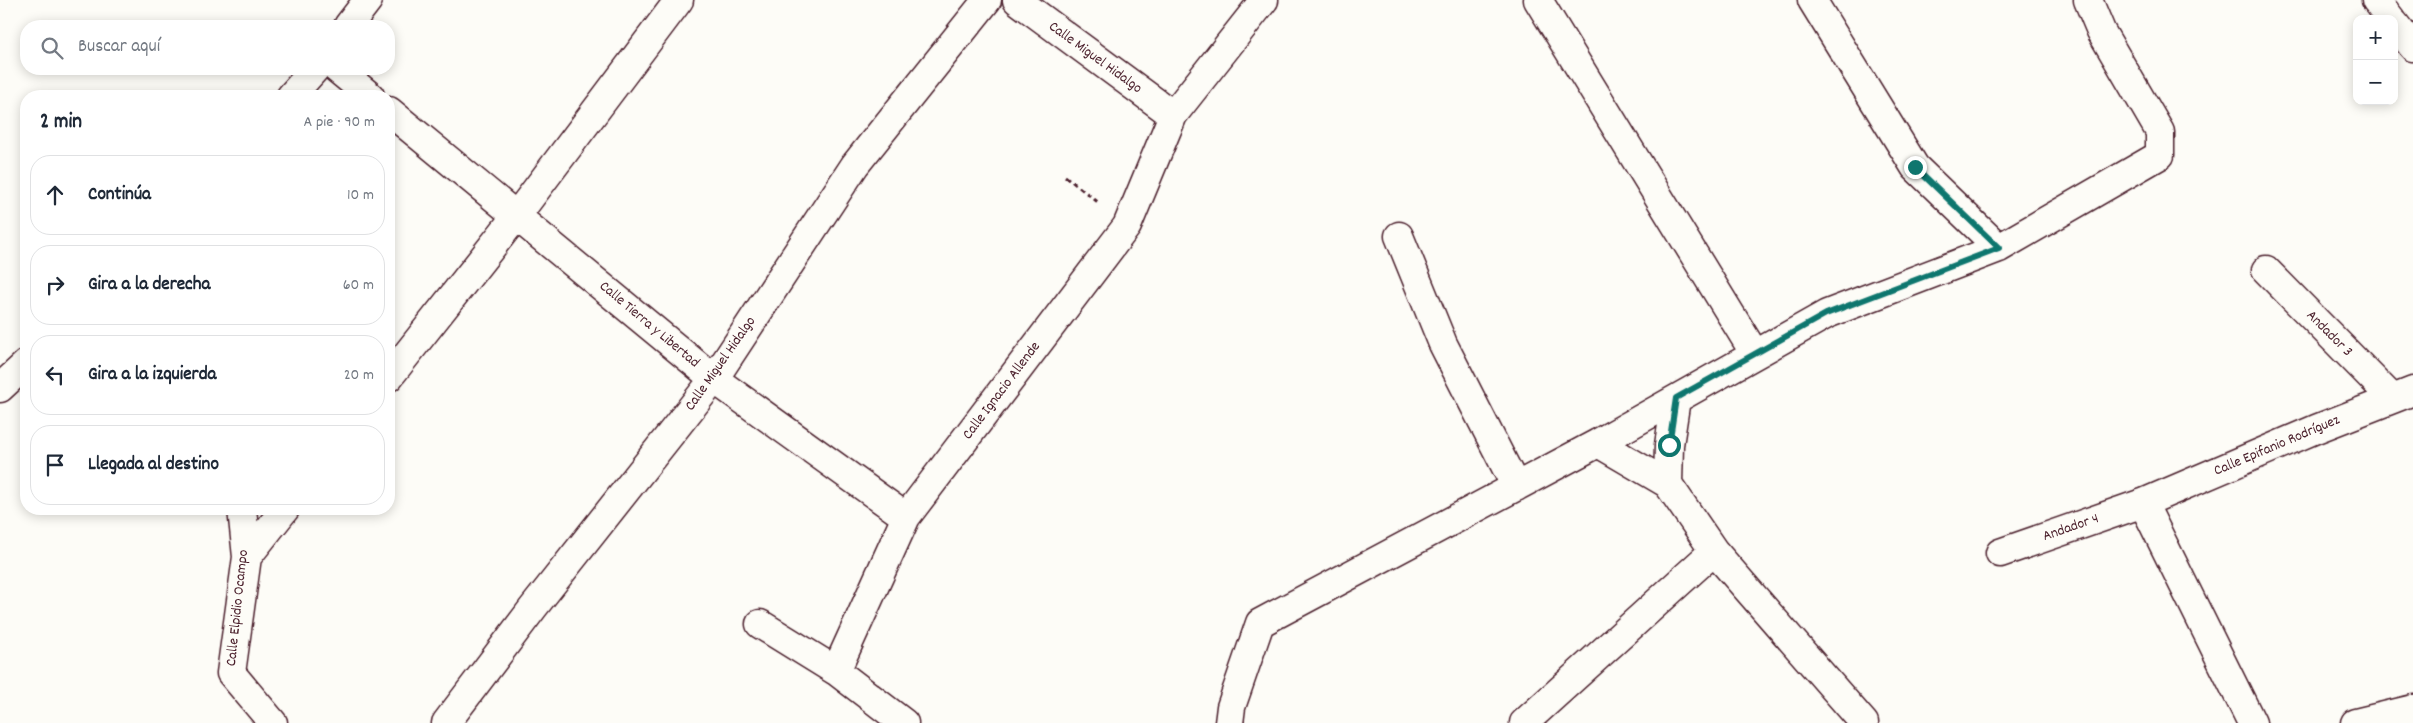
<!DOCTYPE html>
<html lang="es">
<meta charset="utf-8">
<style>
:root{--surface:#fff;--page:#f6f6f7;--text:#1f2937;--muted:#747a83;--line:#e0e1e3}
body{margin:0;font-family:Dekko,sans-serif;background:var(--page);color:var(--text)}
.controls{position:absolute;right:15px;top:15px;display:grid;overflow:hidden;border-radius:10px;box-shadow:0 2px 12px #0003}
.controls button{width:45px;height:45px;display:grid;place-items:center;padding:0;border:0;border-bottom:1px solid var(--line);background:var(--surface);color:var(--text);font:25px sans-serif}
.stop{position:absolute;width:15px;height:15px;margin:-11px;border:4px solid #0f766e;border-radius:50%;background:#fff}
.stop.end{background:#0f766e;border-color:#fff;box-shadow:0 1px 5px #0008}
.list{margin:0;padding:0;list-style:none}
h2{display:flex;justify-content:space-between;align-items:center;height:65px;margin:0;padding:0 20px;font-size:21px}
h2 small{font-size:16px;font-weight:400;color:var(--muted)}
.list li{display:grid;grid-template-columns:32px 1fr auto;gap:15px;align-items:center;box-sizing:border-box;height:80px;margin:0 10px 10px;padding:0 10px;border:1px solid var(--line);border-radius:20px}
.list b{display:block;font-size:19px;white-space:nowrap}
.list em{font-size:16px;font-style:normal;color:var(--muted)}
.icon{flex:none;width:28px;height:28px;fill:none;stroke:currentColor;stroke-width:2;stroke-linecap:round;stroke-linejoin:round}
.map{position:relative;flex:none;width:2413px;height:723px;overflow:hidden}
.search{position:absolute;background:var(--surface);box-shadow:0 2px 12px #0003;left:20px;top:20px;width:375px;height:55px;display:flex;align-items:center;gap:12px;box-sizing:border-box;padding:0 18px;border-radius:20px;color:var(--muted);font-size:19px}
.panel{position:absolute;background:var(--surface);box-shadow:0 2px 12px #0003;left:20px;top:90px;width:375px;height:425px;border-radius:20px}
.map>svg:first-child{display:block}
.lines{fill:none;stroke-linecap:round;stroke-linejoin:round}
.minor-casing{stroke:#4a1f2b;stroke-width:31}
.path{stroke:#4a1f2b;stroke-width:3;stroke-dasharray:5 4;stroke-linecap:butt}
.minor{stroke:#fdfcf7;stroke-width:28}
.route{stroke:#0f766e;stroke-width:6}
.labels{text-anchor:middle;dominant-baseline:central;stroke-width:4;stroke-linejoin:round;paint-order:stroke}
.street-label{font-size:15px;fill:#4a1f2b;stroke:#fdfcf7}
</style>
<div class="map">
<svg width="2413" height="723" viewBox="0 0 2413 723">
<rect width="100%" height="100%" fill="#fdfcf7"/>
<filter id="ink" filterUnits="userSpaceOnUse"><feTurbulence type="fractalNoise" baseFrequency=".02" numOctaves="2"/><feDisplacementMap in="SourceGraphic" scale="10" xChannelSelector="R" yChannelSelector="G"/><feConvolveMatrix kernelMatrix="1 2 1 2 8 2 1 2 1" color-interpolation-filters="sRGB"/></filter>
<g filter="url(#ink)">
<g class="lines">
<defs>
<path id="minor" d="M1017,0l156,115
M1538,0l217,354
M1812,0l103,167 84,81
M2376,0l15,19
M2394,23l19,24
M348,26l20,-26
M337,69l33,27
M291,96l24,-27
M389,111l325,268 192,138
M1399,236l44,108 73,143
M2266,270l126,128
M389,377l128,-162 162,-215
M0,388l26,-24
M1598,443l70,41 46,67 150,172
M1668,484l1,-39 7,-46
M2143,503l109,220
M242,509l5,48 -16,116 42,50
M2000,553l143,-50 173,-74 97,-38
M247,557l38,-48
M760,624l76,47 68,52
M836,671l70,-154 221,-291 46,-111 91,-115
M446,723l87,-115 181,-229 141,-214 132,-165
M1229,723l2,-16 29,-84 338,-180 229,-129 172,-66 161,-93v-23l-59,-101 -13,-31
M1524,723l190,-172
M2355,723l58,-14"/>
</defs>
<use href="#minor" class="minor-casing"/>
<path class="path" d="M1065,176l34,27"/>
<use href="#minor" class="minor"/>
</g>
</g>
<g class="lines" filter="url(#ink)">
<path class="route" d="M1669,445l7,-47 150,-84 173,-66 -84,-81"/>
</g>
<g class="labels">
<g class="street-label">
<text transform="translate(1095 58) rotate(36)">Calle Miguel Hidalgo</text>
<text transform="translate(649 325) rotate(40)">Calle Tierra y Libertad</text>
<text transform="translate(2329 334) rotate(45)">Andador 3</text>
<text transform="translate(721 364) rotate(-55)">Calle Miguel Hidalgo</text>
<text transform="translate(1002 391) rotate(-53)">Calle Ignacio Allende</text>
<text transform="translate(2277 446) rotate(-23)">Calle Epifanio Rodríguez</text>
<text transform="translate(2071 528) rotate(-19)">Andador 4</text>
<text transform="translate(238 608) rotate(-84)">Calle Elpidio Ocampo</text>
</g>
</g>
</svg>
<div class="controls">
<button>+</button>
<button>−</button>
</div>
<div class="stop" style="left:1669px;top:445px"></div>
<div class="stop end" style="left:1915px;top:167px"></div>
<div class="search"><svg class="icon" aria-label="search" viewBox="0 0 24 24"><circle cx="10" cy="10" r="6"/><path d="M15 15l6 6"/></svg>Buscar aquí</div>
<section class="panel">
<h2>2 min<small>A pie · 90 m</small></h2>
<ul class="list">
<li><svg class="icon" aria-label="ahead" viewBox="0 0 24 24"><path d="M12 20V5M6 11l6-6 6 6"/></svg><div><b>Continúa</b></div><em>10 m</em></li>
<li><svg class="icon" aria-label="right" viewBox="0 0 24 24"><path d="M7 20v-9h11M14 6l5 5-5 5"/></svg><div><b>Gira a la derecha</b></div><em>60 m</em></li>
<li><svg class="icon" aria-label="left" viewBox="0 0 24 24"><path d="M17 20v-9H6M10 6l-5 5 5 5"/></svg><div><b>Gira a la izquierda</b></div><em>20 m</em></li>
<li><svg class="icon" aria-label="arrive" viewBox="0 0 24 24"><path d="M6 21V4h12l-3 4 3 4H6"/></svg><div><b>Llegada al destino</b></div></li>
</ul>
</section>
</div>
